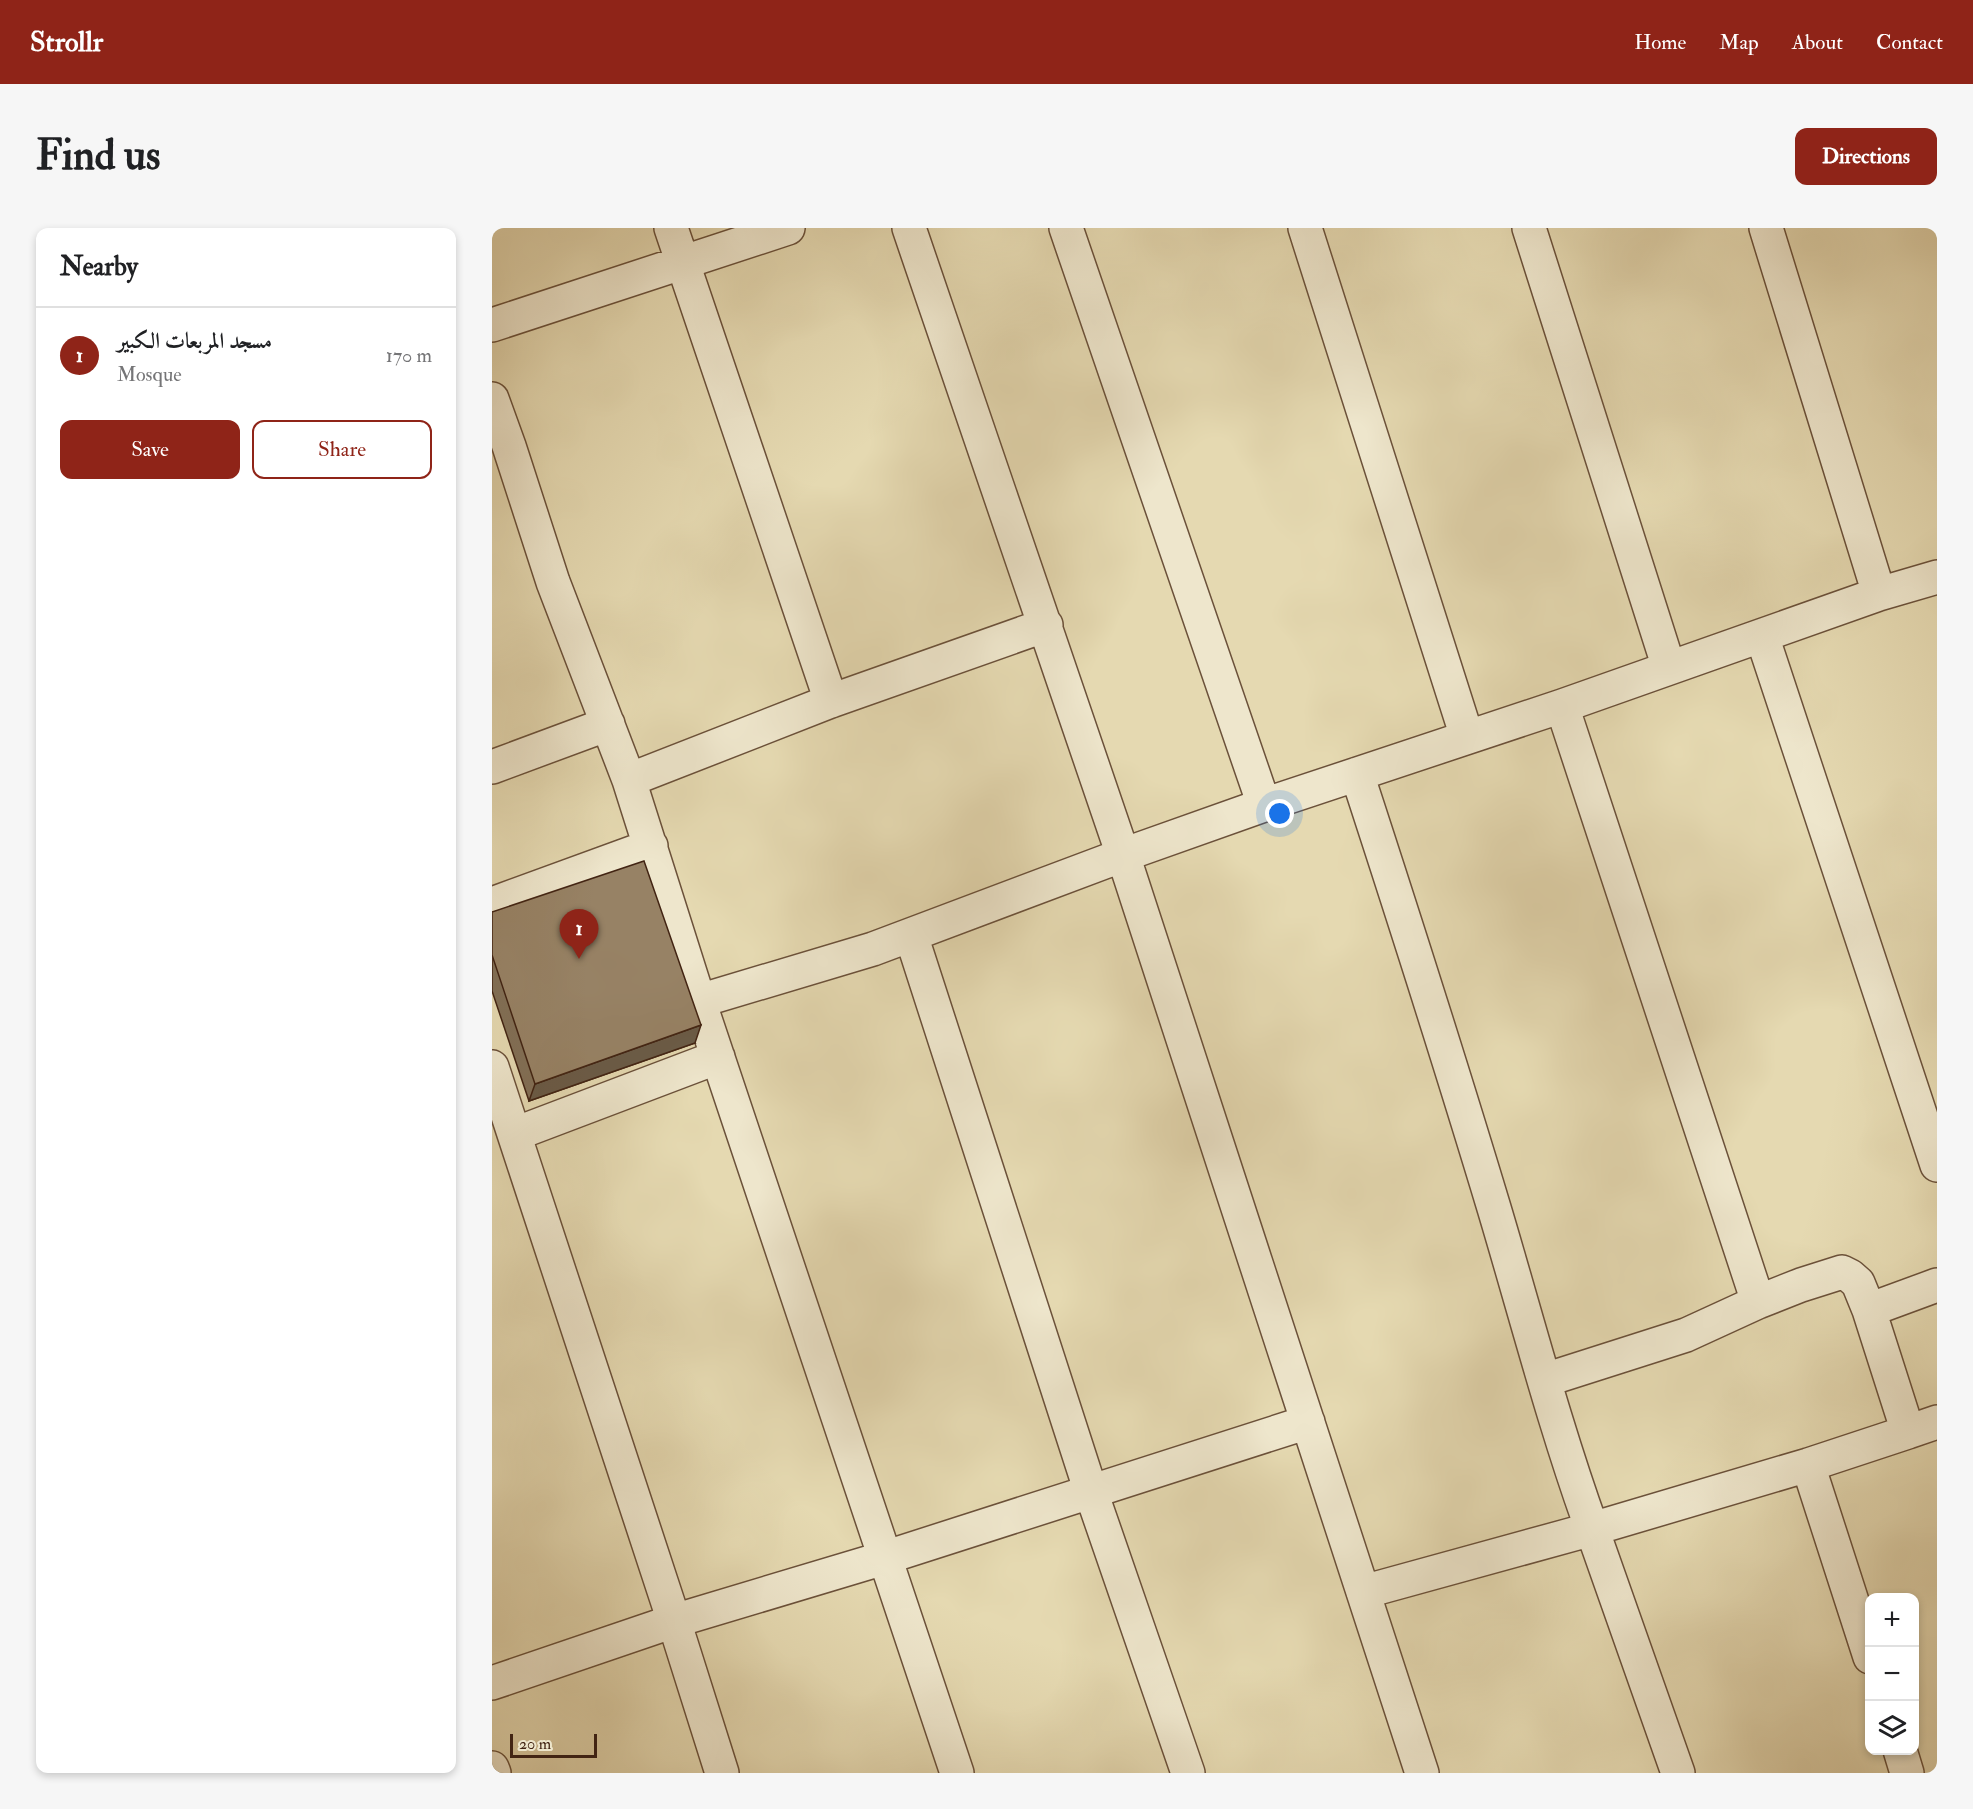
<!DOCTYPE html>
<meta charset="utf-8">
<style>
:root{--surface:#fff;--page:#f6f6f6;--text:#202124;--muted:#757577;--line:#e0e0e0;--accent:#8f2418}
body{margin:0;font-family:"IM FELL Double Pica",Amiri,serif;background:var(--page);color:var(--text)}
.controls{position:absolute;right:18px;bottom:18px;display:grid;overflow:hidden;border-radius:12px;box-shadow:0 3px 9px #0003}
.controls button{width:54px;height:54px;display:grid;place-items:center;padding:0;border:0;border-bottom:2px solid var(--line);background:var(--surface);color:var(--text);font:30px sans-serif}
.scale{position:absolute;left:18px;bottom:15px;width:87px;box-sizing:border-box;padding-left:6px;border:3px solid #422413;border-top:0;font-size:16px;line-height:21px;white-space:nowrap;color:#422413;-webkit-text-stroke:4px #eee6cc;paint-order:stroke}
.you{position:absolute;left:788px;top:586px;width:21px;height:21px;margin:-15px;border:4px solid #fff;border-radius:50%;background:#1a73e8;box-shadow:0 0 0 9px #1a73e833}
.badge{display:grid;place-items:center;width:39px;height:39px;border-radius:50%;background:var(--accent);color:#fff;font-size:20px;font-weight:700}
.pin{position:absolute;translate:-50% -50px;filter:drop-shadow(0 2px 3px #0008)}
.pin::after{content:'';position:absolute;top:32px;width:21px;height:18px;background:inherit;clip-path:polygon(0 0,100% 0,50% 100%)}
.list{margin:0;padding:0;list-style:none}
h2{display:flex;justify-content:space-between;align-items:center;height:78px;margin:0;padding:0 24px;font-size:26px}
h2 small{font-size:20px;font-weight:400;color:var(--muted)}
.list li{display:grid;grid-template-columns:39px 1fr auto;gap:18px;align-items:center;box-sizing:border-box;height:96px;padding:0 24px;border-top:2px solid var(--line)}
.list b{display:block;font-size:22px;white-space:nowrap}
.list p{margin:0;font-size:20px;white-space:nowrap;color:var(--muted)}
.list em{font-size:20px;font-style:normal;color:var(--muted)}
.actions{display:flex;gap:12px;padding:18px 24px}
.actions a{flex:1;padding:14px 0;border:2px solid var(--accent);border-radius:12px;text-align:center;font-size:21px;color:var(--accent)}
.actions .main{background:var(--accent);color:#fff}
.icon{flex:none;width:33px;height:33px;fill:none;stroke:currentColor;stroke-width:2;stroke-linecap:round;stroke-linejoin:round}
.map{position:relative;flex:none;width:1445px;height:1545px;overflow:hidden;border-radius:12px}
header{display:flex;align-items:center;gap:36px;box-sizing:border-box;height:84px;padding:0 30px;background:var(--accent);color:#fff}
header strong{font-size:28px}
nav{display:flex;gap:33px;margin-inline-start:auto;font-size:21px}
.intro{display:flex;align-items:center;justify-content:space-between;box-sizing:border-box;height:144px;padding:0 36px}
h1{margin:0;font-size:42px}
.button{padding:15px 27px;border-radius:12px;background:var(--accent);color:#fff;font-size:21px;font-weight:700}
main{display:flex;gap:36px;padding:0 36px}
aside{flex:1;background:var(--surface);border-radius:12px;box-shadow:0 3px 9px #0003}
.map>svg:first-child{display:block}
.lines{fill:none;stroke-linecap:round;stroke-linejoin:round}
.minor-casing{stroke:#6b513a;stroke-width:36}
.minor{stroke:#eee6cc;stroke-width:33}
.wall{fill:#827057;stroke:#422413;stroke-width:1.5}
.shaded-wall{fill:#6a5b47;stroke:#422413;stroke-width:1.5}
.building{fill:#978265;stroke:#422413;stroke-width:1.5}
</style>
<header>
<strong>Strollr</strong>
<nav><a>Home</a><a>Map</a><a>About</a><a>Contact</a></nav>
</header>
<div class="intro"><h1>Find us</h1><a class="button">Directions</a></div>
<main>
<aside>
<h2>Nearby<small></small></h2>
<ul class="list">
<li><span class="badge">1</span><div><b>مسجد المربعات الكبير</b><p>Mosque</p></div><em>170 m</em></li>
</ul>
<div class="actions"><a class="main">Save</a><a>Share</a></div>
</aside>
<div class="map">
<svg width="1445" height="1545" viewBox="0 0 1445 1545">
<rect width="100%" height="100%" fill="#e5d9b1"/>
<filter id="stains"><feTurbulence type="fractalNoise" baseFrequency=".00333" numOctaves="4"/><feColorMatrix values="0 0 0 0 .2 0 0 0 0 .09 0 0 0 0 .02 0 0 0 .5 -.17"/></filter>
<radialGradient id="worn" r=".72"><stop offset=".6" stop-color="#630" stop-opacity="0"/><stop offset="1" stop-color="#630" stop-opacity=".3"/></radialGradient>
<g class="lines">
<defs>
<path id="minor" d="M179,0l160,473
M417,0l214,627 299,918
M574,0l198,577
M813,0l162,509
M1037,0l140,440
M1274,0l113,366
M0,97l296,-97
M0,171l17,47 44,136 76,198 70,221 258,772
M1270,408l175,529
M0,539l116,-43
M865,546c47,144 93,288 137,434 32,107 60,216 98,321l216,-64 100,-33 -39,-122 68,-25
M137,552l202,-79 215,-76
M0,676l159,-58
M419,707l180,557 97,281
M207,773l174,-52 250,-94 141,-50 298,-99 317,-112 58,-17
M0,839l182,554 48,152
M23,906l203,-77
M1266,1074l43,-17 41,-13 8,4 8,7 11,27
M1053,1152l141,-45 72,-33 -196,-596
M1416,1204l29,-10
M1316,1237l62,192
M871,1364l229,-63 86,244
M0,1455l182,-62 210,-63 424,-136
M1408,1522l7,23
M0,1540l2,5"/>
</defs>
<use href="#minor" class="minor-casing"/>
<use href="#minor" class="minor"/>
</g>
<path class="wall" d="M0,684l203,131 -166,58 -37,-110z"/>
<path class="shaded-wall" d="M209,797l-6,18 -166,58 6,-17z"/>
<path class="building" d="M152,633l57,164 -166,59 -43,-129v-43z"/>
<rect width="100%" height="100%" filter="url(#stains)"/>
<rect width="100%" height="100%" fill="url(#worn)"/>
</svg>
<div class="controls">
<button>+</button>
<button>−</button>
<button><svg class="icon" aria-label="layers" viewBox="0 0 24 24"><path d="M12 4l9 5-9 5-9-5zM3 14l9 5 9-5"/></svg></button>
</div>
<div class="scale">20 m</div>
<div class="you"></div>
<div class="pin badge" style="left:87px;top:731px">1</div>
</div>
</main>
